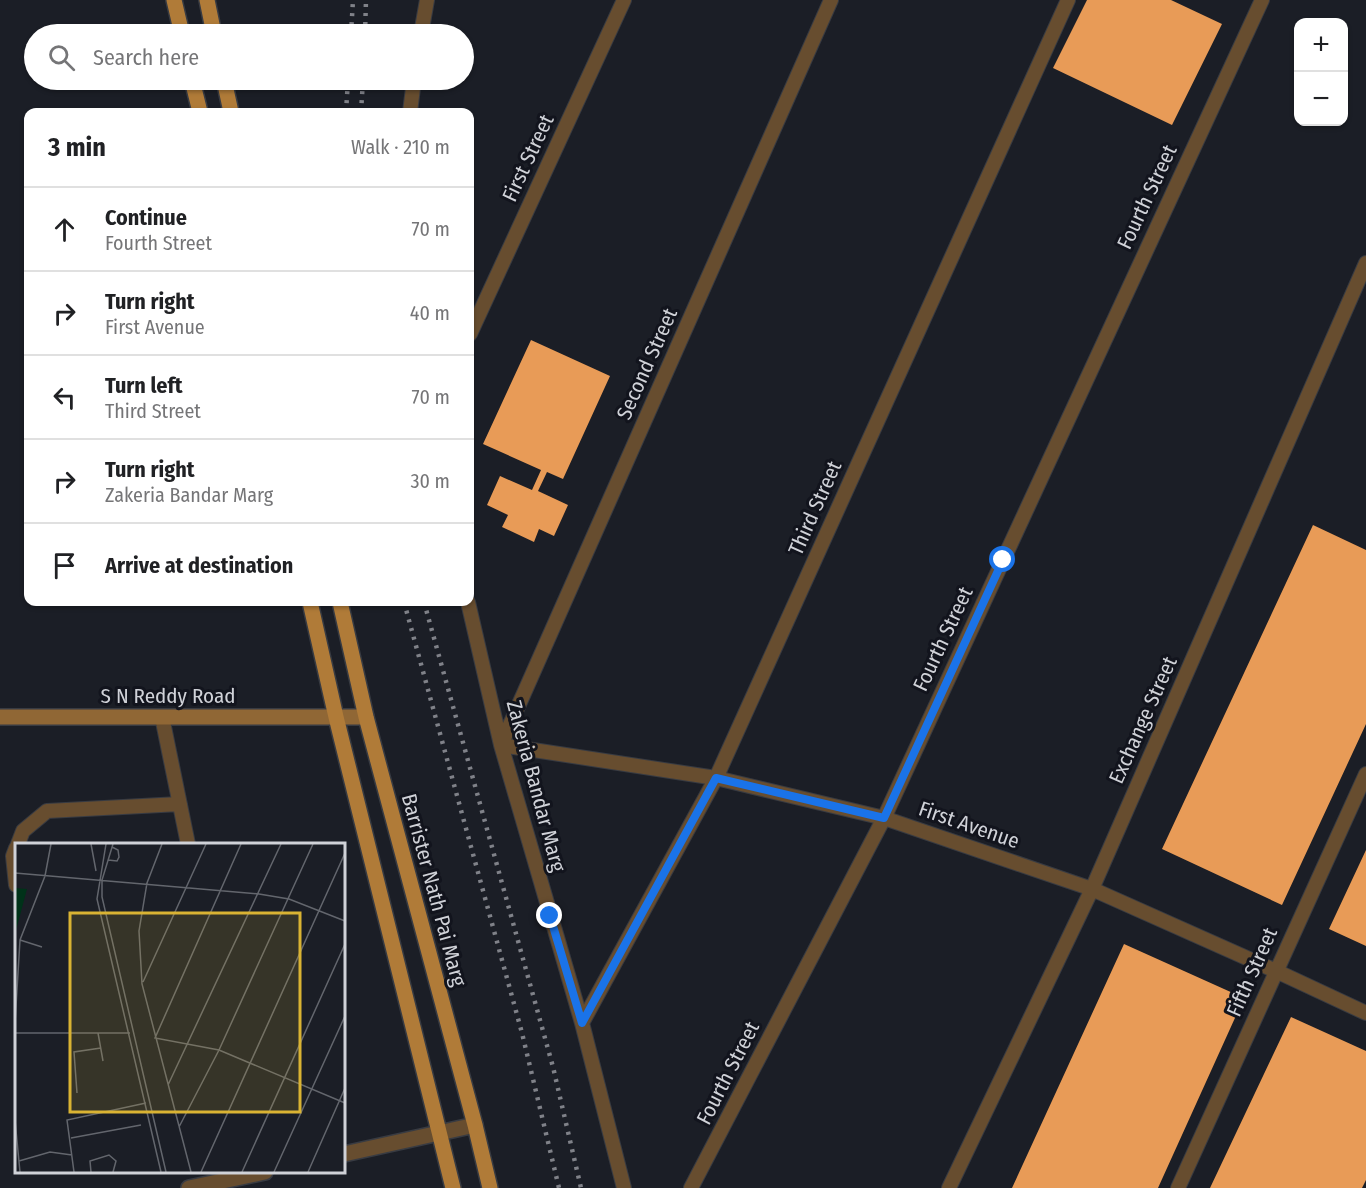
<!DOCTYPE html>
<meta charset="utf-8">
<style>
:root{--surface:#fff;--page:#f6f6f6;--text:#202124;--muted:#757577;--line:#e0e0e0}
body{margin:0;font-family:"Fira Sans Condensed",sans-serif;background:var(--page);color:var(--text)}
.controls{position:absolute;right:18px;top:18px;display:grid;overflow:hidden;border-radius:12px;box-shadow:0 2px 4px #0004}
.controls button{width:54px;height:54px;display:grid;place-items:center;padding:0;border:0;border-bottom:2px solid var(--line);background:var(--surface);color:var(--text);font:30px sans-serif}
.stop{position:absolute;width:18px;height:18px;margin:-14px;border:4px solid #1a73e8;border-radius:50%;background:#fff}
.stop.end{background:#1a73e8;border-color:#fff;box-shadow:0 2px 6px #0008}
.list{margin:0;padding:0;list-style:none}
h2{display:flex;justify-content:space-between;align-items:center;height:78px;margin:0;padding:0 24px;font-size:26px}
h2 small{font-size:20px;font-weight:400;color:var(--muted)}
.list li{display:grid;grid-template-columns:39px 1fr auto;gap:18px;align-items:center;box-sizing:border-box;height:84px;padding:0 24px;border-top:2px solid var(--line)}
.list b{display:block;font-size:22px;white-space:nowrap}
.list p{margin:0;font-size:20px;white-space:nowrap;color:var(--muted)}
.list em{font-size:20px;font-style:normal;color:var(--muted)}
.icon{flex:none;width:33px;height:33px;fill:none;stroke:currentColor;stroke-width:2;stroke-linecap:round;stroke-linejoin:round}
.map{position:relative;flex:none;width:1366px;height:1188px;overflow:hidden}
.search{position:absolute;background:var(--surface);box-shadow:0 2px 4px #0004;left:24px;top:24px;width:450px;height:66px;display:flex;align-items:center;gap:15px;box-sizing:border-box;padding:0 21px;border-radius:33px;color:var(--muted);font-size:22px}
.panel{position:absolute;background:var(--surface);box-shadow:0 2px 4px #0004;left:24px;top:108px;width:450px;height:498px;border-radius:12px}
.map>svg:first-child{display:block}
.building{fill:#e89b57}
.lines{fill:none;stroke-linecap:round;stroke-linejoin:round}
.lane-casing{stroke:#383b42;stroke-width:16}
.street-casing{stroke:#383b42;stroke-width:18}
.secondary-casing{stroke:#383b42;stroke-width:18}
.primary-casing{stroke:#383b42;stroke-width:18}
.lane{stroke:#674d2f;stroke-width:14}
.street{stroke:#674d2f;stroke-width:15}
.secondary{stroke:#906735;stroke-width:15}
.primary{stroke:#b07b38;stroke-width:15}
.rail{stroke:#808289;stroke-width:4.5;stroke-dasharray:3 6;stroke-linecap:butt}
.route{stroke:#1a73e8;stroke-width:8}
.labels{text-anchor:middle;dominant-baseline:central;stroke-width:6;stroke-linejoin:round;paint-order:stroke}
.street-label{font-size:21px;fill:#d0d2d8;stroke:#12141d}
.inset-road{fill:none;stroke:#63666d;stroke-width:1.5}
.view{fill:#dab333;fill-opacity:0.15;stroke:#dab333;stroke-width:3}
.inset-edge{fill:none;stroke:#d0d2d8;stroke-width:3}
</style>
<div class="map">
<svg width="1366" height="1188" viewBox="0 0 1366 1188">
<rect width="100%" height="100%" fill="#1b1e26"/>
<path class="building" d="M1087,0h84l51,24 -50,101 -119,-57z
M531,340l79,36 -47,103 -16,-7 -9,19 30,14 -14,31 -15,-7 -5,13 -32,-15 6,-12 -21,-10 13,-29 32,14 9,-20 -58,-26z
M1313,525l53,25v174l-84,181 -120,-56z
M1366,850v96l-37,-17z
M1124,944l120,54 -86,190h-146z
M1291,1017l75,34v129l-4,8h-152z"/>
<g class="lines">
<defs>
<path id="lane" d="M831,0l-330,745 215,33 168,40 208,71 184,82 90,42
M421,34l6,-34
M410,112l4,-32
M470,334l154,-334
M468,602l33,143 81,278 42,165
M162,717l26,127
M18,844l5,-13 24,-20 133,-7
M16,848l-3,8 3,29
M582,1023l134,-245 352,-778
M691,1188l193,-370 378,-818
M949,1188l143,-299 274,-626
M1178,1188l188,-414"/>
<path id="street" d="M344,1154l131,-29
M189,1188l76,-16"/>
<path id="secondary" d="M0,717h366"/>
<path id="primary" d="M174,0l8,34
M207,0l7,34
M192,80l8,32
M224,80l7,32
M310,602l26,115 117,471
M340,602l26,115 109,408 15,63"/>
</defs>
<use href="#lane" class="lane-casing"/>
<use href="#street" class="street-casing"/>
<use href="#secondary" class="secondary-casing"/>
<use href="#primary" class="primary-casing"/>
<use href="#lane" class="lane"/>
<use href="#street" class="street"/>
<use href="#secondary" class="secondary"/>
<use href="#primary" class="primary"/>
<path class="rail" d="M351,34l2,-34
M365,34l1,-34
M346,112l2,-32
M361,112l2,-32
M404,602l118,431 37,155
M424,602l129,465 28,121"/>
</g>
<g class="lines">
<path class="route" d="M550,916l32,107 134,-245 168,40 119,-258"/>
</g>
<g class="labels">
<g class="street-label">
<text transform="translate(528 158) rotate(-65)">First Street</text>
<text transform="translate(1147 197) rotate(-65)">Fourth Street</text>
<text transform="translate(647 364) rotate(-66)">Second Street</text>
<text transform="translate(815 508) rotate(-66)">Third Street</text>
<text transform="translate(943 639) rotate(-65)">Fourth Street</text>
<text x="168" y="696">S N Reddy Road</text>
<text transform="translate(1143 720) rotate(-66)">Exchange Street</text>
<text transform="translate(536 786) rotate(75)">Zakeria Bandar Marg</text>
<text transform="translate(969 825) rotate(19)">First Avenue</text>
<text transform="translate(434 890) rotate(75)">Barrister Nath Pai Marg</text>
<text transform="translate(1252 972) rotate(-66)">Fifth Street</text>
<text transform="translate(728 1073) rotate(-63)">Fourth Street</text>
</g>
</g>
<g transform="translate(15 843)">
<rect width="330" height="330" fill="#1b1e26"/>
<path d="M0,45l12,1 -12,45z" fill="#003219"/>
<path class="inset-road" d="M76,1l5,27M91,1l-9,55 64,273M98,1l-11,36v17l64,275M147,1l-15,39 -8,48 3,53 49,188M226,1l-86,194 64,12 126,53M93,17l9,1 2,-4 -1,-7 -6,-3M0,30l244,21 30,5 56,22M5,97l22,7M128,139l63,-138M0,180l5,-83 25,-64 6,-32M0,190h115M83,190l5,28M153,242l113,-241M62,250l-3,-41 27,-4M0,277l5,52M164,284l40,-77 94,-206M56,295l70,-13M4,318l31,-9 22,3M59,329l-7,-52 79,-17M76,329l-1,-11 19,-6 7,6 -3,11M186,329l144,-319M227,329l103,-228M259,329l71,-156M293,329l37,-84"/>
<path class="view" d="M55,70h230v199h-230z"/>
<rect width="330" height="330" class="inset-edge"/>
</g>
</svg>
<div class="controls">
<button>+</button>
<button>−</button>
</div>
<div class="stop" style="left:1003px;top:560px"></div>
<div class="stop end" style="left:550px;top:916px"></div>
<div class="search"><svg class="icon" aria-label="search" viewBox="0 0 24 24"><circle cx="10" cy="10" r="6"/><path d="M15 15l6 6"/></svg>Search here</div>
<section class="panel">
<h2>3 min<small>Walk · 210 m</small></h2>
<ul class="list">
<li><svg class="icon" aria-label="ahead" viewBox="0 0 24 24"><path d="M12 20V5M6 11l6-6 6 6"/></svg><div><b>Continue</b><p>Fourth Street</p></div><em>70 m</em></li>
<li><svg class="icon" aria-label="right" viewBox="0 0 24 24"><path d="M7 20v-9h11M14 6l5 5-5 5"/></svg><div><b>Turn right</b><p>First Avenue</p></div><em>40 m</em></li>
<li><svg class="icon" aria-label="left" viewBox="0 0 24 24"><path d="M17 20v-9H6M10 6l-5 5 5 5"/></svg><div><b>Turn left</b><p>Third Street</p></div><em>70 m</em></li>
<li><svg class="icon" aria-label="right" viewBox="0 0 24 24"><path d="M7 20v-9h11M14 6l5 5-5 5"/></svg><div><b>Turn right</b><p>Zakeria Bandar Marg</p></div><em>30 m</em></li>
<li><svg class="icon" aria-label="arrive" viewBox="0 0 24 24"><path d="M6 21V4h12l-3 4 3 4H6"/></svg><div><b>Arrive at destination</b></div></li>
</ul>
</section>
</div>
